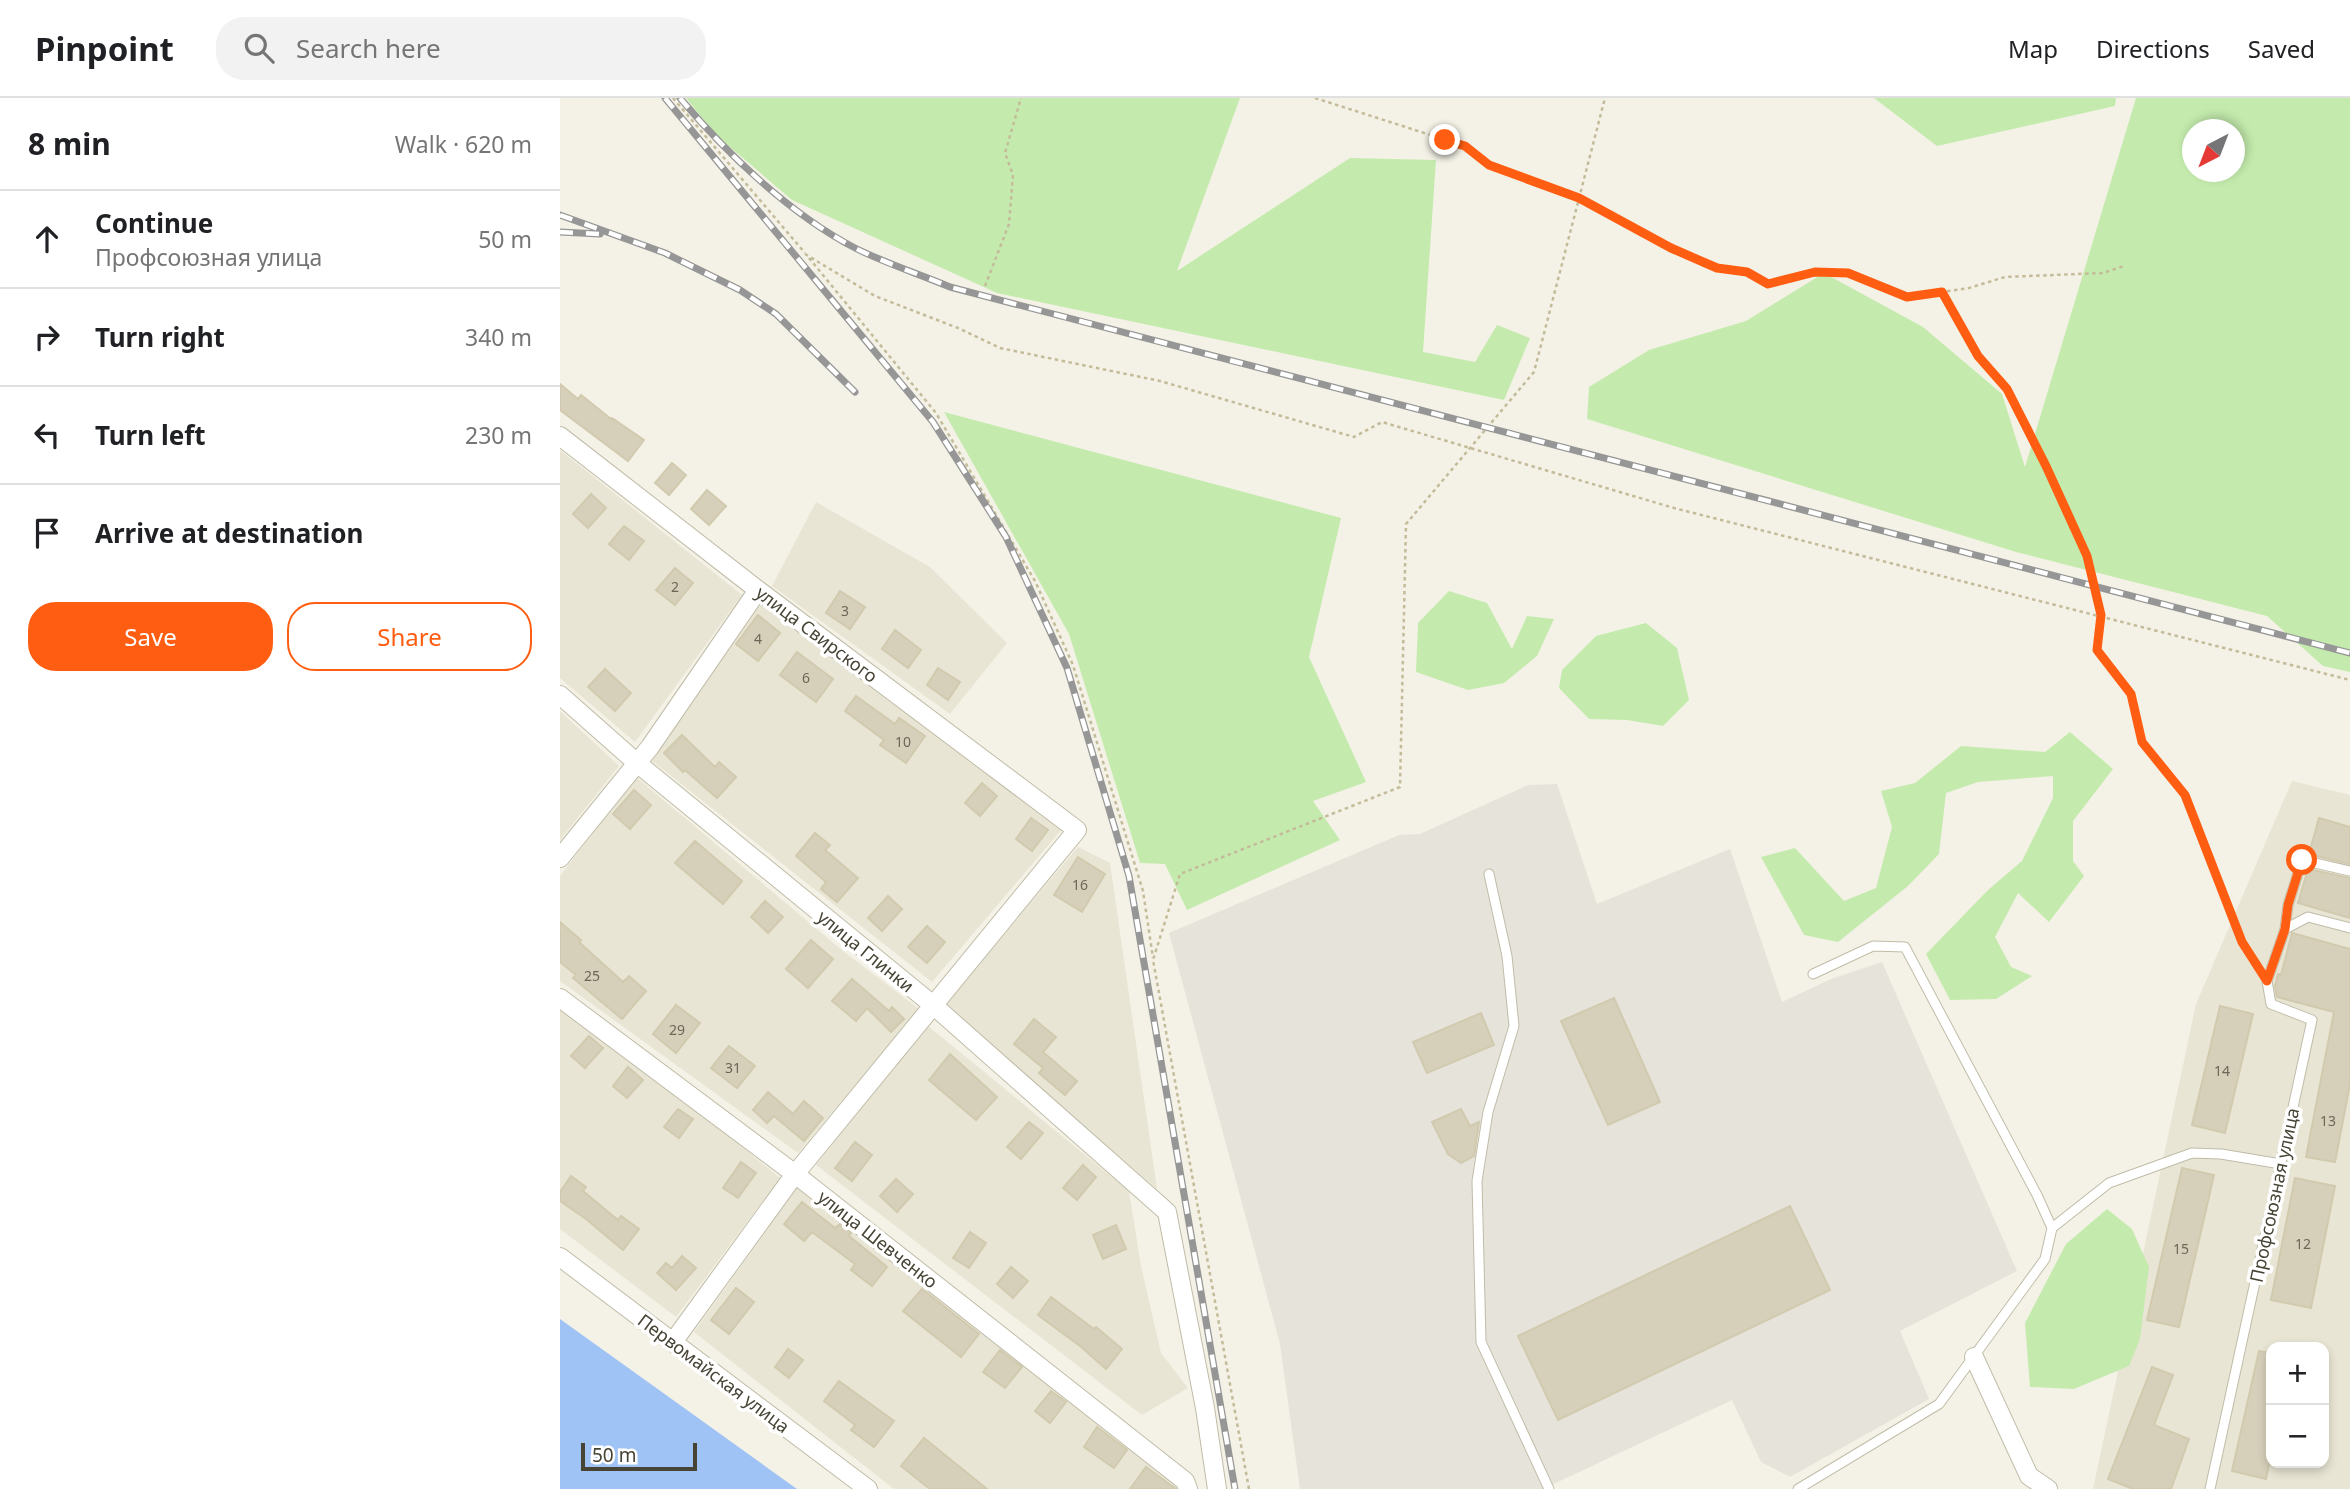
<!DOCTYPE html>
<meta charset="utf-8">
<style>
:root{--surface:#fff;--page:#f2f2f2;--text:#202124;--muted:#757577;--line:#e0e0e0;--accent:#ff5e12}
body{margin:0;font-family:"Noto Sans",sans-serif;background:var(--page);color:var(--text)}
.controls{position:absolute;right:21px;bottom:21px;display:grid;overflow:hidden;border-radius:14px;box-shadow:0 4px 10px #0003}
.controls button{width:63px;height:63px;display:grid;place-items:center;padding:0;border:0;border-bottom:2px solid var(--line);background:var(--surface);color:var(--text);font:35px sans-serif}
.compass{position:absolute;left:1622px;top:21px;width:63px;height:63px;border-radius:50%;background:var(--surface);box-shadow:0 4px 10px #0003;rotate:222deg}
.scale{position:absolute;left:21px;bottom:18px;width:116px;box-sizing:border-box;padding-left:7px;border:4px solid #474335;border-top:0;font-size:19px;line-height:24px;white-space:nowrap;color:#474335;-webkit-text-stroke:5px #fff;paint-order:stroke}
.stop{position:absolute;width:21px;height:21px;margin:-16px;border:5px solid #ff5e12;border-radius:50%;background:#fff}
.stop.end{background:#ff5e12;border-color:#fff;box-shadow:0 2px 7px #0008}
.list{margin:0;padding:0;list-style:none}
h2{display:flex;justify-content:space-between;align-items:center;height:91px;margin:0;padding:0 28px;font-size:30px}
h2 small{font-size:23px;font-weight:400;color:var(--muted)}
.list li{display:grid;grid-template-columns:46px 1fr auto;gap:21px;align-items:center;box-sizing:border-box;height:98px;padding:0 28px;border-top:2px solid var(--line)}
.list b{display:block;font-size:26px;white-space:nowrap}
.list p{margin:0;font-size:23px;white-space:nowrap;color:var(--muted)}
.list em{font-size:23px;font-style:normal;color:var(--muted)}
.actions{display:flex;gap:14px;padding:21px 28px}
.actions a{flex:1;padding:16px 0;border:2px solid var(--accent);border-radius:28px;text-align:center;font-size:24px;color:var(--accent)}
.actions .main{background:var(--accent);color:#fff}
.icon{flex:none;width:38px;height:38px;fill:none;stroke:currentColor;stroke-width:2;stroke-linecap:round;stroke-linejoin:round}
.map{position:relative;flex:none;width:1790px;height:1391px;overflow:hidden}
header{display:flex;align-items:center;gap:42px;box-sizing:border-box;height:98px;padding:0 35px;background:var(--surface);border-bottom:2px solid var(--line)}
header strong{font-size:33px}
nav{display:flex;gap:38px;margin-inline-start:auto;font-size:24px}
.search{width:490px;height:63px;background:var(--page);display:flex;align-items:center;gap:18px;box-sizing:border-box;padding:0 24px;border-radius:28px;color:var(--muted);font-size:26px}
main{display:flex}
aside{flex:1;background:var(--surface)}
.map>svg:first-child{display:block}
.residential{fill:#e8e5d4;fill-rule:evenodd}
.industrial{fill:#e6e3db}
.green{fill:#c4ebad;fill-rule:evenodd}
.water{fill:#9fc3f4}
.building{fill:#d6d0bb;stroke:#d1caae;stroke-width:2}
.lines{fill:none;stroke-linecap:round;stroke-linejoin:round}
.lane-casing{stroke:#c0bca8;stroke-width:11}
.street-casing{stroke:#c0bca8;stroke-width:20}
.path{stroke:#c3bb99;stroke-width:2.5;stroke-dasharray:3.5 3.5;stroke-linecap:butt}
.lane{stroke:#fff;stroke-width:9}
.street{stroke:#fff;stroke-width:18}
.rail-casing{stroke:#969696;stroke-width:7}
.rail{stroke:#fff;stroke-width:4.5;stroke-dasharray:13;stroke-linecap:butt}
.route{stroke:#ff5e12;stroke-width:9}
.labels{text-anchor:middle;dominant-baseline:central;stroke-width:7;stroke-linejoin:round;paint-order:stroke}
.number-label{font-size:14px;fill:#6b6656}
.street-label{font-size:18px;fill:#474335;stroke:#fff}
</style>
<header>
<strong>Pinpoint</strong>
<div class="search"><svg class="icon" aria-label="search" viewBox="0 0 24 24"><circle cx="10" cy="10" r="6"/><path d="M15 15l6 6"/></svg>Search here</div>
<nav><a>Map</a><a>Directions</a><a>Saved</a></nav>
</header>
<main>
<aside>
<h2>8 min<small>Walk · 620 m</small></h2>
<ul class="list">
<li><svg class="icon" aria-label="ahead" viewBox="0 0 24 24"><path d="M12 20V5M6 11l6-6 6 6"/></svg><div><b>Continue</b><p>Профсоюзная улица</p></div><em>50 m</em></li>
<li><svg class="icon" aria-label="right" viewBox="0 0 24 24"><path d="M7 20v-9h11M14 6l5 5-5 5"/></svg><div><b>Turn right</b></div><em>340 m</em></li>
<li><svg class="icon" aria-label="left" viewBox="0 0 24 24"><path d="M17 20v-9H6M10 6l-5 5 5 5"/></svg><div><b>Turn left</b></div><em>230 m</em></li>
<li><svg class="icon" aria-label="arrive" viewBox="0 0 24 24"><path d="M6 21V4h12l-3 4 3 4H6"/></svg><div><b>Arrive at destination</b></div></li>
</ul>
<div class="actions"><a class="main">Save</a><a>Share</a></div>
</aside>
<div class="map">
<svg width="1790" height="1391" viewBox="0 0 1790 1391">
<rect width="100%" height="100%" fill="#f4f2e6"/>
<path class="residential" d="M0,352l182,145 -107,147 -75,-64z
M256,404l114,65 77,76 -57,71 -178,-128z
M198,505l304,226 -130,153 -281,-222z
M0,613l59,55 -59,74z
M76,679l207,174 76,58 -121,144 -238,-172v-105z
M1732,683l58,14v694h-257l103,-485zM1711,1249h53v116h-53z
M518,749l32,16 47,326 -212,-184z
M0,907l126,96 94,77 -104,139 -116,-88z
M367,927l202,166 12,75 20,87 27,35 -46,27 -326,-250z
M237,1090l39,26 341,268v7h-283l-200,-157z"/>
<path class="industrial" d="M997,686l40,120 133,-55 52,153 49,-23 51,-17 135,309 -117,60 29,68 -139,78 -29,-15 -29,-62 -189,89h-243l-20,-145 -111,-411 230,-98 21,-1 108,-49z"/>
<path class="green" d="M126,0h554l-63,173 173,-113 86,2 -13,192 52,10 22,-37 33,13 -26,62 -507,-107 -205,-93 -75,-64z
M1314,0h242l-1,8 -178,40z
M1576,0h214v574l-27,-6 -56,-50 -251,-64 -429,-133 2,-32 60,-37 97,-29 78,-48 99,54 79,67 23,73zM1632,32h42v42h-42z
M384,314l397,106 -32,139 57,125 -53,19 27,39 -153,70 -22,-46 -25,-1 -71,-229z
M889,493l38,12 25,46 15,-33 27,3 -17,37 -33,27 -36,7 -52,-18 2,-49z
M1086,525l31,25 12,52 -26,26 -36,-6 -38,-1 -30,-31 3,-18 34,-34z
M1510,634l43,37 -40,52v40l11,15 -35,46 -31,-29 -23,44 16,30 21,9 -36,23 -46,1 -24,-46 62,-64 34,-29 31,-63v-22l-75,6 -32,11 -7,61 -31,32 -70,56 -34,-7 -43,-78 34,-9 49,53 32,-13 16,-61 -11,-36 34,-8 46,-37 84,6z
M1547,1111l25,20 17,38 -9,72 -11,27 -55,23 -44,-2 -5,-64 41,-79z"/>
<path class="water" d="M0,1221l237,170h-237z"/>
<path class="building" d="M0,286l18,15 3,-4 30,24 1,-1 32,22 -16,21 -68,-51z
M112,365l14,12 -17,20 -14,-12z
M147,392l19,16 -17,19 -18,-16z
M31,396l15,14 -18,20 -15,-14z
M64,428l20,15 -15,19 -20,-16z
M115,470l18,15 -18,22 -19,-15z
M280,493l25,16 -15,22 -24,-16z
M198,517l22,18 -22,28 -22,-17z
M335,532l26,20 -13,18 -26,-19z
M237,554l36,27 -17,23 -36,-27z
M378,570l22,14 -12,18 -21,-15z
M45,571l26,24 -16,18 -27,-24z
M296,598l39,28 4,-6 26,18 -19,27 -26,-18 4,-5 -39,-29z
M122,637l33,32 4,-5 17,15 -19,21 -32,-28 -2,2 -19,-19z
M422,685l15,13 -17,20 -15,-13z
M74,692l17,15 -21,24 -17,-15z
M471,720l17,12 -16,21 -16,-12z
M1759,720l31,9v37l-38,-9 1,-4 -3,-1z
M255,735l15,12 -5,5 33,28 -21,24 -16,-13 5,-7 -30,-26z
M135,743l47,40 -19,23 -48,-41z
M518,759l27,17 -23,38 -28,-17z
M1748,771l42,9v40l-52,-15z
M328,798l14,13 -20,22 -14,-13z
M205,803l18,16 -15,16 -17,-16z
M0,824l21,18 -2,2 44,40 6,-6 17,15 -24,28 -49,-41 3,-3 -16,-13z
M367,828l18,16 -18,21 -19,-16z
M1732,835l58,16v135l-15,78 -29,-5 28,-145 -57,-15 -2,-11 3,-12 3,1z
M251,842l22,19 -25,29 -22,-19z
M292,881l37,32 3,-4 12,12 -13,13 -24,-24 -11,13 -24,-20z
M1054,900l46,104 -52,23 -47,-104z
M116,907l24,18 -24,30 -23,-19z
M1660,908l33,8 -28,119 -33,-8z
M921,915l13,32 -67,28 -14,-31z
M474,921l22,18 -13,15 34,29 -12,14 -26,-22 4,-5 -29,-24z
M29,938l14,12 -18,20 -14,-12z
M169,948l26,20 -18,22 -26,-20z
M390,956l47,43 -21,23 -47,-40z
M68,969l15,13 -16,18 -14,-12z
M208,994l25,22 11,-13 19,17 -19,23 -30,-25 -7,7 -14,-13z
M118,1011l15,10 -14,19 -15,-11z
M901,1011l9,17 9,-4 -5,34 -13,7 -13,-9 -16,-32z
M469,1024l14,11 -22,26 -14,-12z
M295,1044l17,13 -20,26 -17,-13z
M181,1064l15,11 -18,25 -15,-10z
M523,1067l13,12 -19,23 -14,-12z
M1622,1070l32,7 -35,152 -32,-7z
M11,1078l15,11 -3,4 35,29 3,-4 18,13 -16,21 -37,-31 -26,-18v-9z
M1735,1080l40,8 -24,122 -40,-8z
M336,1081l17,15 -16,18 -17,-16z
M242,1104l33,26 5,-4 11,9 -2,3 38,31 -15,19 -21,-16 4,-6 -43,-32 -8,9 -20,-17z
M1230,1108l40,84 -272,130 -40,-84z
M556,1127l10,24 -23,10 -10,-24z
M410,1134l16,11 -17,25 -16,-10z
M122,1158l14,12 -20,22 -19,-17 9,-10 6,5z
M451,1169l17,14 -15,17 -16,-14z
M176,1190l18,14 -25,32 -18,-14z
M362,1191l57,45 -18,23 -58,-46z
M491,1199l43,32 2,-2 26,22 -16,20 -26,-23 -42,-31z
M228,1251l15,11 -14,18 -14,-11z
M440,1252l22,17 -17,21 -22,-16z
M1699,1253l12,2v102l-5,24 -34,-8z
M1592,1269l21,8 -19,50 35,14 -18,50h-38l-25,-10z
M279,1283l55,40 -20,26 -23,-17 4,-5 -31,-24z
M491,1293l15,11 -16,21 -15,-12z
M537,1329l30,23 -13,18 -30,-21z
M364,1340l63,51h-57l-29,-23z
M586,1369l30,22h-46z"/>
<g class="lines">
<defs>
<path id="lane" d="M929,776l18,82 7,70 -26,86 -11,69 4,161 68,147
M1725,831l23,-12 42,11
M1492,1130l57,-45 83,-30 29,1 60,10
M1238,1391l141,-85 106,-145 7,-31 -15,-33 -132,-248 -32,-1 -60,28
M1650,1391l102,-469 -41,-16 -4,-23 18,-52 3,-24 14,-45 48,11"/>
<path id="street" d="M0,338l198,154 319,240 -282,344 -122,168
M0,597l77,68 296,242 234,207 38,196 12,81
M0,760l90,-111 108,-157
M0,900l235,176 390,307 3,8
M0,1159l308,232
M1414,1259l55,119 19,13"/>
</defs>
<use href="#lane" class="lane-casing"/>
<use href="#street" class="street-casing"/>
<path class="path" d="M113,0l132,155
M755,0l150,48 24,19 90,33 92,51 47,19 29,4 21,12 47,-12 33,1 59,24 62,-9 36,-11 98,-4 21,-7
M245,156l70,42 83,32 42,20 160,33 194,56 28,-15 292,86 676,172
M249,160l127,155 99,168 38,84 70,226 10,67
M425,188l24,-62 4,-49 -8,-22 16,-55
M1382,194l36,64 29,33 80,167 13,59 -3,35 34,44 11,48 43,53 57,147 16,26
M689,1391l-96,-529 27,-86 220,-87 6,-263 128,-152 71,-274"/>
<use href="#lane" class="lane"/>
<use href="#street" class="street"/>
<defs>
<path id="rail" d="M105,0l268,324 73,115 61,131 62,208 106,613
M120,0c47,56 110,116 175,150 30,15 64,26 95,39l1400,366
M0,117l105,38 75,37 36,24 79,78
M0,134l40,2"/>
</defs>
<use href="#rail" class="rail-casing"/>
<use href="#rail" class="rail"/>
</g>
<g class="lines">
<path class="route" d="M885,42l20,6 24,19 90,33 92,50 46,20 30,4 21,12 47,-12 33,1 59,24 35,-5 36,64 29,33 39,77 41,90 14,59 -4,35 34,44 11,48 43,53 57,147 25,39 18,-52 3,-24 14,-45"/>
</g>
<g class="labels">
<g class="number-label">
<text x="115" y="488">2</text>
<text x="285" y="512">3</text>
<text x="198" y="540">4</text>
<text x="246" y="579">6</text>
<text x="343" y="643">10</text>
<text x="520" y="786">16</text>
<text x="32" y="877">25</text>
<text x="117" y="931">29</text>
<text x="173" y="969">31</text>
<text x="1662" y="972">14</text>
<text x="1768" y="1022">13</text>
<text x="1743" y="1145">12</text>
<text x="1621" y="1150">15</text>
</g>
<g class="street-label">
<text transform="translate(257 536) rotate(37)">улица Свирского</text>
<text transform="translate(306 853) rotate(39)">улица Глинки</text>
<text transform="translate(1714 1097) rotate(-78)">Профсоюзная улица</text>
<text transform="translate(318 1141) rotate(38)">улица Шевченко</text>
<text transform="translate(154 1275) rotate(37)">Первомайская улица</text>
</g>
</g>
</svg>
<div class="controls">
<button>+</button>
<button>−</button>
</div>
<svg class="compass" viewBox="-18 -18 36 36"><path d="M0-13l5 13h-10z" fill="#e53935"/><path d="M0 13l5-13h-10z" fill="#757577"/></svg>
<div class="scale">50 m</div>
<div class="stop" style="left:1742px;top:762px"></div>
<div class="stop end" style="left:885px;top:42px"></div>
</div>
</main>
